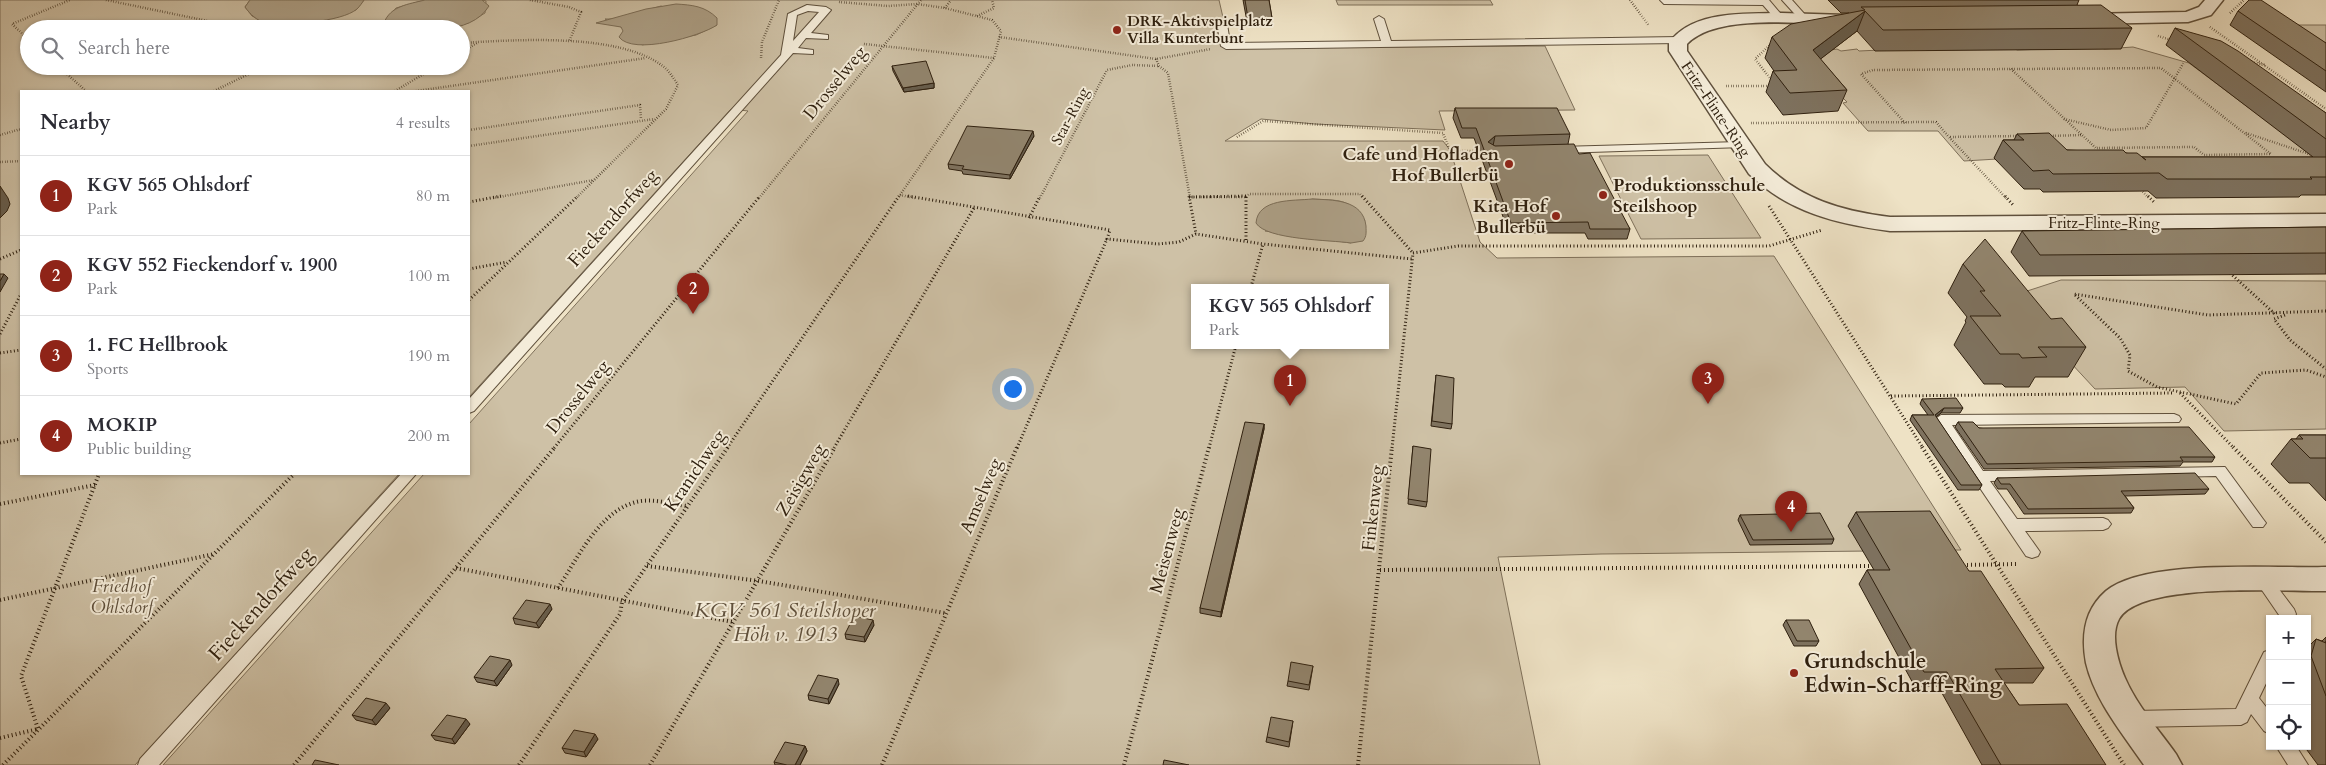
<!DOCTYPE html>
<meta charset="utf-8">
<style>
:root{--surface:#fff;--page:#f7f7f7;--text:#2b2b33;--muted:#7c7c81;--line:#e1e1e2;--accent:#8f2418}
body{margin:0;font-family:Cardo,serif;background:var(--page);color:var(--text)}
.controls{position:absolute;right:15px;bottom:15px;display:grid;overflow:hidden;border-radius:0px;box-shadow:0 1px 4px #0004}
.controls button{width:45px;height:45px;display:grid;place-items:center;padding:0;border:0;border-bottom:1px solid var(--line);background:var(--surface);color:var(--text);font:25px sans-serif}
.you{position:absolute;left:1012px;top:388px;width:18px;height:18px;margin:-12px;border:4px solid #fff;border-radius:50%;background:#1a73e8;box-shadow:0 0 0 8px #1a73e833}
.badge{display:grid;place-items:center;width:32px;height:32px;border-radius:50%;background:var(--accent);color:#fff;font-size:16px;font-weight:700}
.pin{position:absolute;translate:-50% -41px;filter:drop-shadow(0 1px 2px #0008)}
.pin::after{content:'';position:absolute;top:26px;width:18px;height:15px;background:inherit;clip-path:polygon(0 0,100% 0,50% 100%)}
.popup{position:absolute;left:1191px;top:284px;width:198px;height:65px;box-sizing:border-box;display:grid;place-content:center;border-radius:0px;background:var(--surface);filter:drop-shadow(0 1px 4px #0005);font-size:16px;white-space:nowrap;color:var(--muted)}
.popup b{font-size:19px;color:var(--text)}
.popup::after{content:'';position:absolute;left:50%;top:100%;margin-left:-10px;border:10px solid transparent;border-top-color:var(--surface)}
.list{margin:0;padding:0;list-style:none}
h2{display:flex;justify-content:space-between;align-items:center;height:65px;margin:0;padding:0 20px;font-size:21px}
h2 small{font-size:16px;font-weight:400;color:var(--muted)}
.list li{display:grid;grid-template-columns:32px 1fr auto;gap:15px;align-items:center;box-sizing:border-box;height:80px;padding:0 20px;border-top:1px solid var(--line)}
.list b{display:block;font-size:19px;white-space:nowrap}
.list p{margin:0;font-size:16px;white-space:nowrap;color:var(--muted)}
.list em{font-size:16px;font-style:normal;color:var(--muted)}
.icon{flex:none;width:28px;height:28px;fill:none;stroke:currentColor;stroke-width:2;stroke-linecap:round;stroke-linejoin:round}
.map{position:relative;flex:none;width:2326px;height:765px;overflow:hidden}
.search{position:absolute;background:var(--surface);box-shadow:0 1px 4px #0004;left:20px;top:20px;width:450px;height:55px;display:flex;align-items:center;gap:12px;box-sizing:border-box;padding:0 18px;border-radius:28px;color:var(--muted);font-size:19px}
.panel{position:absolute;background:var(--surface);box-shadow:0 1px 4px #0004;left:20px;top:90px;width:450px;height:385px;border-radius:0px}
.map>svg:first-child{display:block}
.green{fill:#cec1a6;stroke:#7e705a;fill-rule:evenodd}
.water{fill:#ada087;stroke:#7b6d57}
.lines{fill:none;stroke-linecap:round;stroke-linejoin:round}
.service-casing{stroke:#5f503c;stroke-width:2}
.minor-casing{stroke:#5f503c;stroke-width:3}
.path-far2{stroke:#2f200f;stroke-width:2.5;stroke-dasharray:0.5 2;stroke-linecap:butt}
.path-far1{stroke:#2f200f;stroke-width:3;stroke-dasharray:1 2.5;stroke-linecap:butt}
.path{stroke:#2f200f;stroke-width:4;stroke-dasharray:1 3;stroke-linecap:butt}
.service{fill:#f4ecd9;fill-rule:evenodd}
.minor{fill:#f4ecd9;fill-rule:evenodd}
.wall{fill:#7e725f;stroke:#2f200f}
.shaded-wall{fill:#665d4d;stroke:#2f200f}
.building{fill:#92856e;stroke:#2f200f}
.poi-dot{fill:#8f2418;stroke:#f4ecd9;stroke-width:2}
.labels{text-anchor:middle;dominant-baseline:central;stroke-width:4;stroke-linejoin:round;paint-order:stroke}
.far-poi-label{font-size:15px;font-weight:bold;fill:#2f200f;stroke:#f4ecd9;text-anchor:start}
.far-street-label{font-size:15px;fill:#2f200f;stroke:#f4ecd9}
.street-label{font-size:18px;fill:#2f200f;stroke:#f4ecd9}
.poi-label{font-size:18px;font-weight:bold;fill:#2f200f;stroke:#f4ecd9;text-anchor:end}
.park-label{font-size:18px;font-style:italic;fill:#5f503c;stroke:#f4ecd9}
.near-street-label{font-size:21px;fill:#2f200f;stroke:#f4ecd9}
.near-park-label{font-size:21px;font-style:italic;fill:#5f503c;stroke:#f4ecd9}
.near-poi-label{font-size:21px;font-weight:bold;fill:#2f200f;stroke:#f4ecd9;text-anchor:start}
</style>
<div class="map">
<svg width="2326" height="765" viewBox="0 0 2326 765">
<rect width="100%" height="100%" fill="#eee2c5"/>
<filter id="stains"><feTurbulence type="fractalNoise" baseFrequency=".004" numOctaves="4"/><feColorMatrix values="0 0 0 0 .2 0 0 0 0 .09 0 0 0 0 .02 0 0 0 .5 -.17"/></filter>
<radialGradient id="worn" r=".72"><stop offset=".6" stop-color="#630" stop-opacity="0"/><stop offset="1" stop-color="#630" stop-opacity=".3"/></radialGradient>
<path class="green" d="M0,0h250l-5,7 7,9 14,7h33l57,-13 8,-10h61l-29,8 -12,15 5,6h-360v37h432v-37h-12l19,-6 17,-10 1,-12 -4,-1h737l11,48 315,-2 30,64 -136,1 6,19 -130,-6 -54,-5 -36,22h218l7,9 30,92 17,16 277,-2 187,294 -360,4 -103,3 42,208h-1377l261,-291h45v-50l279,-313 -17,-2 -262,288v-306h-448v383h378l-264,291h-135zM661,6l56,19 -21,10 -54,10 -21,-18 -16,-8h11zM1312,199c27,2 36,-2 53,22l-14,22 -86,-12zM1195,287h190v58h-190z
M1336,0h154l3,5h-155z
M2286,25h40v26z
M2101,47l3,2 29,-2 56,16 123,92 -2,4 -296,-1 -50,3 -26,-30h-70l-25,-28 4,-1 -38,-38 15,-13 13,-2 4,2 16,-2 2,2 65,-3 3,2 87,-2 3,2z
M1708,155l53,83 -120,1 -42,-83z
M2061,280l265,1v148l-102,2 -39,-44 -90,2 -51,-55 -26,-40z"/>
<path class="water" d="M250,0h114c-2,3 -4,6 -7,9 -15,13 -72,17 -91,14 -9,-2 -16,-9 -21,-16z
M425,0h57l7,6c-19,31 -70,23 -100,23l-5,-6c6,-17 25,-19 41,-23z
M676,4c16,1 29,2 41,14v7c-16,11 -84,31 -98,12l4,-6 -2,-4 -25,-4 50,-14z
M1312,199c20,1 51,0 54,27 0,6 1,10 -3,15l-12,2c-20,-3 -85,-3 -95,-20 2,-25 37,-22 56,-24z"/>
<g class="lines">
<defs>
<path id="service" d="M1660,0h109l17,20 -8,2 -15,-17 -99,-1z
M1782,0h10l16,18v4h-6z
M807,5l19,2 5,3 -20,23 17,2v4l-22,-1 -8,10 15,2v4l-20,-1 -319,358 -5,2v-14l312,-344 7,-41zM808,11l11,1 -26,29 4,-26z
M1379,16l5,3 7,22 289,-4 5,3 -5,3 -454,6 -5,-3 -4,-22 5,-3 5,3 3,19 151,-2 -7,-22z
M1740,142l5,3 -1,2 -185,6 -5,-3 5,-3z
M2174,414l5,2 2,3 -2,3 -227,3 31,46 242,-4 38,52 3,4 -3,4h-10l-37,-51 -226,5 27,38 86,-1 5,2 3,4 -3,4 -5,2 -78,1 15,21 -2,4 -6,2 -6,-2 -92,-136 7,-5z
M401,474h15l-257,291h-21l2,-6z
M2263,574l6,2 25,33 2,5 -2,5h-16l1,-4 -24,-35 2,-4z
M2270,650v25l-11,23 11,14v22l-6,-3 -13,-17 -4,8 -6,3 -108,2 -6,-3 -3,-5 3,-5 6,-3 103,-2 28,-57z
M2276,746h20l12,19h-20z"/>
<path id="minor" d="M2205,0h18l-12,15 -23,7 -103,2 -6,-1 -3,-4 3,-4 6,-1 101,-2 13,-5z
M1782,13l64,2 6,1 3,4 -3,4 -6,1c-40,-1 -130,-12 -159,19v7l78,113c35,35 77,47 125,53l436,-3v14l-436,3c-53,-7 -102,-19 -141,-57l-80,-123v-8c23,-33 77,-29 113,-30z
M2326,567v24c-42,1 -185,-10 -207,28 -9,16 -1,43 6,59 12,28 34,52 51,76l6,11h-38c-21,-31 -49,-64 -58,-102 -5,-27 -2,-53 20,-72 41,-33 167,-22 220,-24z"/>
</defs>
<use href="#service" class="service-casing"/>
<use href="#minor" class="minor-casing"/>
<path class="path-far2" d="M106,0l141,29
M530,0l39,7 12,5 -12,30
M1630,0l19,26
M839,2l49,4 29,-2 28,4 47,12 9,11 -7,27 -96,140
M945,8l6,-8
M2230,13l14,-13
M977,16l17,-8 -2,-8
M2210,27l116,82
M2158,36l13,4
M999,37l157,22 55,-10
M29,40l-17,-16 58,-24
M461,43c53,-3 159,-11 203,24 6,5 10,12 14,18l-12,24 -90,89
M864,44l130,14
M1771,44l-16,15 18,23
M461,52l16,-9
M761,58l1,-16 17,-42
M1156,59l3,7 9,7 22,125
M2252,62l13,3
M58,66l28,25
M2011,69l86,80
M1726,86h46
M214,91l51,-25
M395,91l42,-25
M416,91l230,-33
M2064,119l47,11 35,-2 38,-66
M1751,123l185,-1 13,15
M1905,123l-44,-49 12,-4 288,-2 110,86 -67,1 -10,-8 -99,1
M469,130l171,-25 1,14
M2246,133l66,22
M0,135l21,-6
M2048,136l34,-1
M1237,137l26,-16 180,12 7,18h31
M469,146l185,-27
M0,162l21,-1
M2141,190l8,8
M900,195l15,3
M1189,197h57l3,-3h111l3,4
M493,198l101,-18
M759,198l162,-198
M1040,198l67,-128 25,-5 27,1
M2006,198l-57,-61 70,-1"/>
<path class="path-far1" d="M908,196l202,34 -3,9 51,5 21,-2 17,-8 67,10 149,15
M1189,196l7,38
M1362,196l51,57
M2005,196l8,9
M2148,196l7,7
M1189,197l58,-1
M1246,197v44
M469,202l32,-6
M1769,206l154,242
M1029,218l11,-22
M1413,253l45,-7h311l53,-16
M0,259l21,-9
M469,269l38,-7
M2230,273l45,41
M1251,287l12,-43
M469,300l109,-104
M2326,311l-118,4 -134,-21 46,44 10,17 -2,16 29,16 79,17 25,-31 45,-3 20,7
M2285,315l-11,4 16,21 36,29
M0,334l21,-40
M0,353l21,-3
M2180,393l54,55
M1891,396l283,-3
M0,443l21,-4
M554,448l206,-252
M727,448l172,-252
M834,448l140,-240
M1017,448l90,-209
M1209,448l27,-103
M1392,448l21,-195"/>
<path class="path" d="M1922,447l202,318
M2233,447l93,95
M0,504l95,-19
M1963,565l54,-1
M647,566l112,15 186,32
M456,568l277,54
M1380,570l494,-4
M558,588c20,-30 43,-81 83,-87 15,-2 31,3 46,5
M0,600l214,-46
M0,738l38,-9 -17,-53 78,-202
M3,765l291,-291
M294,765l261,-318
M519,765l101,-151 2,-12 106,-155
M650,765l185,-318
M882,765l135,-318
M1124,765l85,-318
M1358,765l34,-318"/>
<use href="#service" class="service"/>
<use href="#minor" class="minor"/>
</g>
<path class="wall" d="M1243,0h26l3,18v8l-24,1z
M1828,0h251l-2,5 55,23 -11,21 -246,2 -18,-20 -37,28 27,31 -9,21 -55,4 -17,-23 7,-21h1l-9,-13 7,-21 77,-24h-8z
M2238,11l88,32v49l-96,-67z
M2175,28l151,85v82h-25l-2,2 -143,1 -8,-7 -105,1 -3,-3h-16l-30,-31 9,-18h11l3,-6 50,16 59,3 16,4h171l-147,-112z
M892,66l42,17v5l-30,4 -11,-21z
M1455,108l115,26 -2,10 11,10 51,75 -3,10h-39l-3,-6h-76l-35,-95h-13l-8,-20z
M1034,136l-24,43 -47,-5 -1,-3 -13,-2 -1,-5z
M2326,227v47l-297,2 -18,-24 11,-21z
M1963,264l88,55 35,28 -18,30h-33l-6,10h-24l-3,-3h-18l-30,-39 12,-23 -1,-1 2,-4 -19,-24z
M1436,375l16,49 -1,5 -20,-3z
M1922,399l41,9 -3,5h-19l-5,4 46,68 -3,5h-21l-48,-70 2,-5h16l-8,-11z
M1958,422l21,6 236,29 -3,5h-29l-3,4 -196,3 -29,-42z
M1264,424v5l-43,188 -21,-4v-5z
M2299,435h27v66l-17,-18h-20l-18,-19 20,-25h5z
M1413,446l14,56 -1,5 -18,-3z
M1997,478l212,11 -4,5 -80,2 9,12 -3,5 -107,1 -17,-25h-9l-4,-6z
M1856,512l113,59 75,97 -11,15h-29l15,22 87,60h-124l-44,-79 -23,1 -56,-103 8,-14h7l-26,-44z
M1740,515l94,24 -2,5 -82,1 -12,-25z
M552,609l-13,19 -24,-4 -2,-6z
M1786,620l33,21 -3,5h-22l-11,-21z
M874,625l-9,17 -19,-3 -1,-5z
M2326,637v128h-8l-14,-19h3v-98l9,-9 6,2z
M512,665l-15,21 -20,-4 -3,-5z
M1313,666l-4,24 -22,-4 1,-5z
M839,684l-10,20 -20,-4 -1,-5z
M390,708l-14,17 -20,-5 -4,-5z
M1293,721l-4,26 -23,-5 1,-5z
M470,724l-15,20 -20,-4 -4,-5z
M598,739l-12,18 -21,-4 -3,-5z
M805,746l2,5 -7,14h-25l-1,-3z"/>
<path class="shaded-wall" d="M1865,11l-8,20 -52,40 8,-21z
M934,83v5l-30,4 -1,-4z
M1033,131l1,5 -24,43v-4z
M1495,136l-2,10 -5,-4z
M0,186l8,12 2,6 -3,7 -7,7z
M4,274l4,4 -8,14v-11z
M1944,408l-3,5 -9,7 3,-5z
M1264,424v5l-43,188v-5z
M550,604l2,5 -13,19 -3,-5z
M873,620l1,5 -9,17 -1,-5z
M510,660l2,5 -15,21 -3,-5z
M838,679l1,5 -10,20 -1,-5z
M386,703l4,5 -14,17 -4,-5z
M466,719l4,5 -15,20 -3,-5z
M595,734l3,5 -12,18 -2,-5z
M805,746l2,5 -7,14h-5z"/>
<path class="building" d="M1245,0h24l3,18h-24z
M2249,0h12l65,43v28l-88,-60z
M2101,5l31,23 -249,2 -18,-19 -52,39 34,40 -57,3 -17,-22 24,-1 -25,-33 19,-13 74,-14 -4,-3z
M2175,28l46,13 17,10 88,62v26z
M926,61l8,22 -31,5 -11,-22z
M1455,108h102l13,26 -75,2 -7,6 7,4 79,-2 5,10 11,-1 40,76h-40l-2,-7 -77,1 -35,-95h-14z
M967,126l66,5 -23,44 -48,-6 2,-3 -16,-2z
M2049,133l18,17h56l3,3h11l9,7 -4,-3h184v20h-16l2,2h-145l-8,-6 -106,1 -4,-4 -16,1 -30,-31h21l-7,-6z
M2326,227v26l-286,2 -18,-24z
M1985,239l66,80 11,-1 24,29h-48l9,10 -25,1 -3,-4h-19l-30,-38h31l-21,-25h5l-22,-27z
M0,274h4l-4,7z
M1436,375l18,3 -2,46 -20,-3z
M1956,398l7,10h-19l-9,7 47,70h-21l-49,-70h22l-12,-16z
M1245,422l19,2 -43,188 -21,-4z
M1958,422h15l6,6 210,-1 26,30h-35l3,4 -196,3z
M2299,435h27v23h-16l-19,-19h12z
M1413,446l18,3 -4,53 -19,-3z
M2195,473l14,16 -88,2 13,17 -106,1 -18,-25h-9l-4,-6z
M1930,511l39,60h12l63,97 -49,1 24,36 48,-1 39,61h-105l-54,-93h-23l-57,-102h23l-34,-58z
M1820,513l14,26 -81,1 -13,-25z
M526,600l24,4 -14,19 -23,-5z
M854,616l19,4 -9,17 -19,-3z
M1786,620h23l10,21h-22z
M2316,639l10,4v-2v55l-15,-40z
M490,656l20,4 -16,21 -20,-4z
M1291,662l22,4 -4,19 -21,-4z
M818,675l20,4 -10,20 -20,-4z
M366,698l20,5 -14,17 -20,-5z
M447,715l19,4 -14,20 -21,-4z
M1271,717l22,4 -4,21 -22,-5z
M574,730l21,4 -11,18 -22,-4z
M785,742l20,4 -10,19h-8l-13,-3z
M315,760l24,5h-27z
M1164,760l25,5h-26z"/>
<g class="poi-dot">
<circle cx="1117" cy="30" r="5"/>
<circle cx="1509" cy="164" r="5"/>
<circle cx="1603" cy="195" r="5"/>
<circle cx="1556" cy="216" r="5"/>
<circle cx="1794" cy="673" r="5"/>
</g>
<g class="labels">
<g class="far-poi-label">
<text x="1127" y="21">DRK-Aktivspielplatz<tspan x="1127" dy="17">Villa Kunterbunt</tspan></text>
</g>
<g class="far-street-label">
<text transform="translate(1716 109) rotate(56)">Fritz-Flinte-Ring</text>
<text transform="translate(1070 116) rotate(-62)">Star-Ring</text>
<text x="2104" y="223">Fritz-Flinte-Ring</text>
</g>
<g class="street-label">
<text transform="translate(835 83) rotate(-51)">Drosselweg</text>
<text transform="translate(613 218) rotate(-48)">Fieckendorfweg</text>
<text transform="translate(578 397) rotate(-51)">Drosselweg</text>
<text transform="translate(695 471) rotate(-56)">Kranichweg</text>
<text transform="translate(801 480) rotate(-60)">Zeisigweg</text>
<text transform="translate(981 496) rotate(-67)">Amselweg</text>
<text transform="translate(1373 508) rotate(-84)">Finkenweg</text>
<text transform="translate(1167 551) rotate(-75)">Meisenweg</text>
</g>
<g class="poi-label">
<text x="1499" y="154">Cafe und Hofladen<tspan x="1499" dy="21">Hof Bullerbü</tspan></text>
<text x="1613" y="185" text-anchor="start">Produktionsschule<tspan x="1613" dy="21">Steilshoop</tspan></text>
<text x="1546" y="206">Kita Hof<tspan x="1546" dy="21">Bullerbü</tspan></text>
</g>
<g class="park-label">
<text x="122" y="586">Friedhof<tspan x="122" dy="21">Ohlsdorf</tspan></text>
</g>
<g class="near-street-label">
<text transform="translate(261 604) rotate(-48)">Fieckendorfweg</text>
</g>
<g class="near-park-label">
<text x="785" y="610">KGV 561 Steilshoper<tspan x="785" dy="24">Höh v. 1913</tspan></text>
</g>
<g class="near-poi-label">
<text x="1804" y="661">Grundschule<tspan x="1804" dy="24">Edwin-Scharff-Ring</tspan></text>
</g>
</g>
<rect width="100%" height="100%" filter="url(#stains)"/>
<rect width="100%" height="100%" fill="url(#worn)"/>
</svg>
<div class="controls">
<button>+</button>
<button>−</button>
<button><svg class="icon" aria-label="locate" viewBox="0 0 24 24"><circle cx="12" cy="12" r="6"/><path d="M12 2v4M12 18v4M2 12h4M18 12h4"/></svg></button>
</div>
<div class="you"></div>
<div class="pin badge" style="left:1290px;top:406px">1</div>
<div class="popup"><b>KGV 565 Ohlsdorf</b>Park</div>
<div class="pin badge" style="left:693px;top:314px">2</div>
<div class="pin badge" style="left:1708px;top:404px">3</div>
<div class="pin badge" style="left:1791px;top:532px">4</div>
<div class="search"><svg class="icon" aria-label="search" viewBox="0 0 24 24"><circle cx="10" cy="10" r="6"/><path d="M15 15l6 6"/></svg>Search here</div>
<section class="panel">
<h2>Nearby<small>4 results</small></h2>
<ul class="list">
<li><span class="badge">1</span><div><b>KGV 565 Ohlsdorf</b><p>Park</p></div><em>80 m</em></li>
<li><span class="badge">2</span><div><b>KGV 552 Fieckendorf v. 1900</b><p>Park</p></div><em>100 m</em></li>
<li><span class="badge">3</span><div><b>1. FC Hellbrook</b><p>Sports</p></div><em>190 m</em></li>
<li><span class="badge">4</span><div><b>MOKIP</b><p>Public building</p></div><em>200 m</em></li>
</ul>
</section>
</div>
